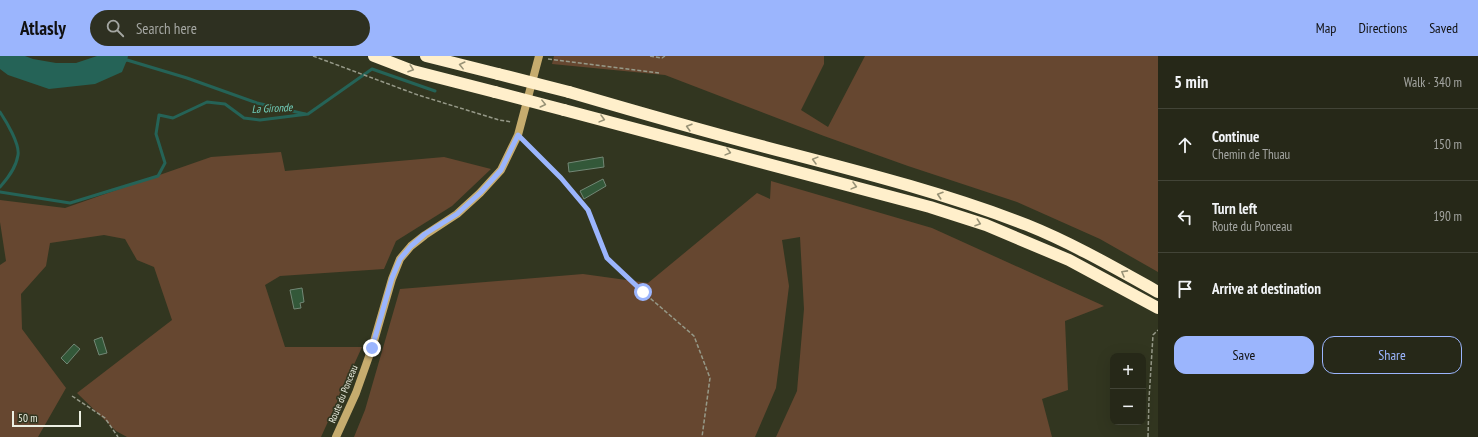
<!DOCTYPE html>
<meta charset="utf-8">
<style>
:root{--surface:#262818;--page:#2e3021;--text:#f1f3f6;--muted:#a4a6a2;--line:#424437;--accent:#9bb5fd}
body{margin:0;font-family:"PT Sans Narrow",sans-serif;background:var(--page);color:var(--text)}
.controls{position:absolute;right:12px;bottom:12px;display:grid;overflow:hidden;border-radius:8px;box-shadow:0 4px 16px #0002}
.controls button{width:36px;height:36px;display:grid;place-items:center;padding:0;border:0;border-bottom:1px solid var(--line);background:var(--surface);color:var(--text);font:20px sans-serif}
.scale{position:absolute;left:12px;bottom:10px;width:69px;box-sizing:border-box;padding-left:4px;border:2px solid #edf0e3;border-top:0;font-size:11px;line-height:14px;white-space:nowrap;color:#edf0e3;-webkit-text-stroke:3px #323620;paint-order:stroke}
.stop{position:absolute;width:12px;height:12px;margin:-9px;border:3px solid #9bb5fd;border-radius:50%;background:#fff}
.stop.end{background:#9bb5fd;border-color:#fff;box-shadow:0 1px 4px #0008}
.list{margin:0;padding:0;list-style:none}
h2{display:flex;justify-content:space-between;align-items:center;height:52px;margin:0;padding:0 16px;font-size:17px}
h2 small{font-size:13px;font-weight:400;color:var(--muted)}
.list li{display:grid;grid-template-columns:26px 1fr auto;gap:12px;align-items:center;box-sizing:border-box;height:72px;padding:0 16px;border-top:1px solid var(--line)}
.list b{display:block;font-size:15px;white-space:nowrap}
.list p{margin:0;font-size:13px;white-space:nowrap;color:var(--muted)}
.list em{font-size:13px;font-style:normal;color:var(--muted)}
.actions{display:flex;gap:8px;padding:12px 16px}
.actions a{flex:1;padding:9px 0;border:1px solid var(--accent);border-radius:12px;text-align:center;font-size:14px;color:var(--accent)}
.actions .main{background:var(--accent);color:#111}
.icon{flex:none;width:22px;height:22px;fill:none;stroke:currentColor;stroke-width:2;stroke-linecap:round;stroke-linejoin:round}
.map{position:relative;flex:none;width:1158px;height:381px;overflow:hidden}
header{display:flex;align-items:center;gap:24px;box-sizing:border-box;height:56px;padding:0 20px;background:var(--accent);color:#111}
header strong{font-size:19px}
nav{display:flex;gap:22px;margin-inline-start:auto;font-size:14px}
.search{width:280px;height:36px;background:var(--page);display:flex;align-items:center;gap:10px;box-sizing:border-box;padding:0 14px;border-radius:22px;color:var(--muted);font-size:15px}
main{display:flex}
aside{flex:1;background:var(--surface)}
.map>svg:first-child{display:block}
.green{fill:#664730}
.water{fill:#256357}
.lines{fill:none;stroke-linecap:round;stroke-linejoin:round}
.stream{stroke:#256357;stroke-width:3}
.building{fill:#335839;stroke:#728775}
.path{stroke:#969988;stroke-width:1.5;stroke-dasharray:4 2;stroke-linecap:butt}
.secondary{stroke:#c6ac6e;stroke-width:8}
.highway{stroke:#ffefcb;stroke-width:12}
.highway-bridge{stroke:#ffefcb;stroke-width:12}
.oneway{stroke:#989276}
.route{stroke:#9bb5fd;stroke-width:5}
.labels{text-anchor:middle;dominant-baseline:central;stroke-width:3.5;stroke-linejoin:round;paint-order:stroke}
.street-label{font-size:10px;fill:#edf0e3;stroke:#323620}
.water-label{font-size:11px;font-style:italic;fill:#73d3bf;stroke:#323620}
</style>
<header>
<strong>Atlasly</strong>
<div class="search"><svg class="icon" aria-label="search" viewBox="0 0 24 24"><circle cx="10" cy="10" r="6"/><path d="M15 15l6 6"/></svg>Search here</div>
<nav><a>Map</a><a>Directions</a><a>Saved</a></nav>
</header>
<main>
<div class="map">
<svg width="1158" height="381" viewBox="0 0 1158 381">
<rect width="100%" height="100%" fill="#323620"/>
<path class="green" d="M554,0h270v8l-23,46 27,17 37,-71h293v216l-58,-33 -83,-37 -109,-36 -84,-30 -159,-61 -113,-11z
M281,96l4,19 159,-14 47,12 -39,37 -56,35 -12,28 -104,7 -15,9 20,62h77l-41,90h-194l-11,-6 -39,-38 95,-73 -18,-53 -17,-7 -12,-21 -21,-4 -54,8 -4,23 -25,28 1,35 44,59 -28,49h-38v-172l6,-4 -6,-39v-22l65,8 146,-51z
M771,125l161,47 172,78 -39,15 3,69 -26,9 10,38h-276l21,-46 7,-82 -4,-72 -18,3 7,46 -6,48 -7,54 -21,49h-401l11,-27 35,-121 183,-15 65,9 109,-90 13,6z"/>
<path class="water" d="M0,0h25l8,3 23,4h20l21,-7h31l-1,4 -5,12 -27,12 -46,5 -41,-14 -8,-6z"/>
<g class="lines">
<path class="stream" d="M125,5l2,-1 60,18 70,25 48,11
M0,56c6,9 20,32 18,43 -2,13 -10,23 -18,32
M0,136l70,11 88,-27 7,-13 -9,-29 3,-19 14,3 34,-16 18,2 19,14 16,2 48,-6 64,-45 63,22"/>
</g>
<path class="building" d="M603,101l1,10 -35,5 -1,-9z
M603,123l3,7 -22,13 -4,-8z
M302,232l2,14 -4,1 1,5 -7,1 -4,-19z
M102,281l5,16 -8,2 -5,-15z
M74,288l6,5 -13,15 -6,-6z"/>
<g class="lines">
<path class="path" d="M313,0l105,39 81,25 13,2
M650,0l12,2 3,-2
M548,3l111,14
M525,86l36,36 27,32 19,48 36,34 51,44 16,42 -8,59
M72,340l33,22 13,19
M1148,381l1,-38 4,-64 5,-5"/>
<path class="secondary" d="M336,381l20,-44 16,-45 20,-69 8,-20 11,-13 14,-11 32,-21 23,-21 21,-23 17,-35 21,-79"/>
<path class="highway" d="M374,0l39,15 82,21
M426,0l72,18
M569,36c65,19 131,38 196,55 88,23 177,45 262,78 45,18 88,43 131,67
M564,54l366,97 56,18 83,35 89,48"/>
<path class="highway-bridge" d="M498,18l71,18
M495,36l69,18"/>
</g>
<defs><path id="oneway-chevron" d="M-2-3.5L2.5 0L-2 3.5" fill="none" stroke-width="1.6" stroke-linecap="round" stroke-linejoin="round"/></defs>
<g class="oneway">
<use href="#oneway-chevron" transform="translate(462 9) rotate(-166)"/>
<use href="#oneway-chevron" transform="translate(411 13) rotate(19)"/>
<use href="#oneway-chevron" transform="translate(543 48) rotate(14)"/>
<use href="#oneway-chevron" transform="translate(602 63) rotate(15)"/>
<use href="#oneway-chevron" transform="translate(689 71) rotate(-164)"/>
<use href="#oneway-chevron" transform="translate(728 96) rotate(15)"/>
<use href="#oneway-chevron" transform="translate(815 104) rotate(-165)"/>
<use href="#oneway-chevron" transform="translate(854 130) rotate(15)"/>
<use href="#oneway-chevron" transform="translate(940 139) rotate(-162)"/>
<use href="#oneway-chevron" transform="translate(978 167) rotate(19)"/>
<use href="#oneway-chevron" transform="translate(1124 217) rotate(-151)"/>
</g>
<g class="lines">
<path class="route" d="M372,292l20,-70 8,-19 11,-13 14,-12 32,-20 23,-21 21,-23 17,-35 43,43 27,32 19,48 36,34"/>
</g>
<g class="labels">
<g class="street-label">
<text transform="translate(343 338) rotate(-68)">Route du Ponceau</text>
</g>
<g class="water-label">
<text transform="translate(272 52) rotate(-3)">La Gironde</text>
</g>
</g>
</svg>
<div class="controls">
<button>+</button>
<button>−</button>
</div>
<div class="scale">50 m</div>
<div class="stop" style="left:643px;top:236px"></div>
<div class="stop end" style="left:372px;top:292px"></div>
</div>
<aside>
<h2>5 min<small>Walk · 340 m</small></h2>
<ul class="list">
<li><svg class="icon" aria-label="ahead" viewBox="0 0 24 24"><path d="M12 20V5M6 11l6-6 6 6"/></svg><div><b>Continue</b><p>Chemin de Thuau</p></div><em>150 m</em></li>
<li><svg class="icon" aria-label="left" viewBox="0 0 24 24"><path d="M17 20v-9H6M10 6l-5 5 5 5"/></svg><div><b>Turn left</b><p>Route du Ponceau</p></div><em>190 m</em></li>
<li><svg class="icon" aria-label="arrive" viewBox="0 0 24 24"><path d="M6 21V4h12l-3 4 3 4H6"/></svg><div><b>Arrive at destination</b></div></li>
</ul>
<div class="actions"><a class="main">Save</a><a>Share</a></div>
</aside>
</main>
